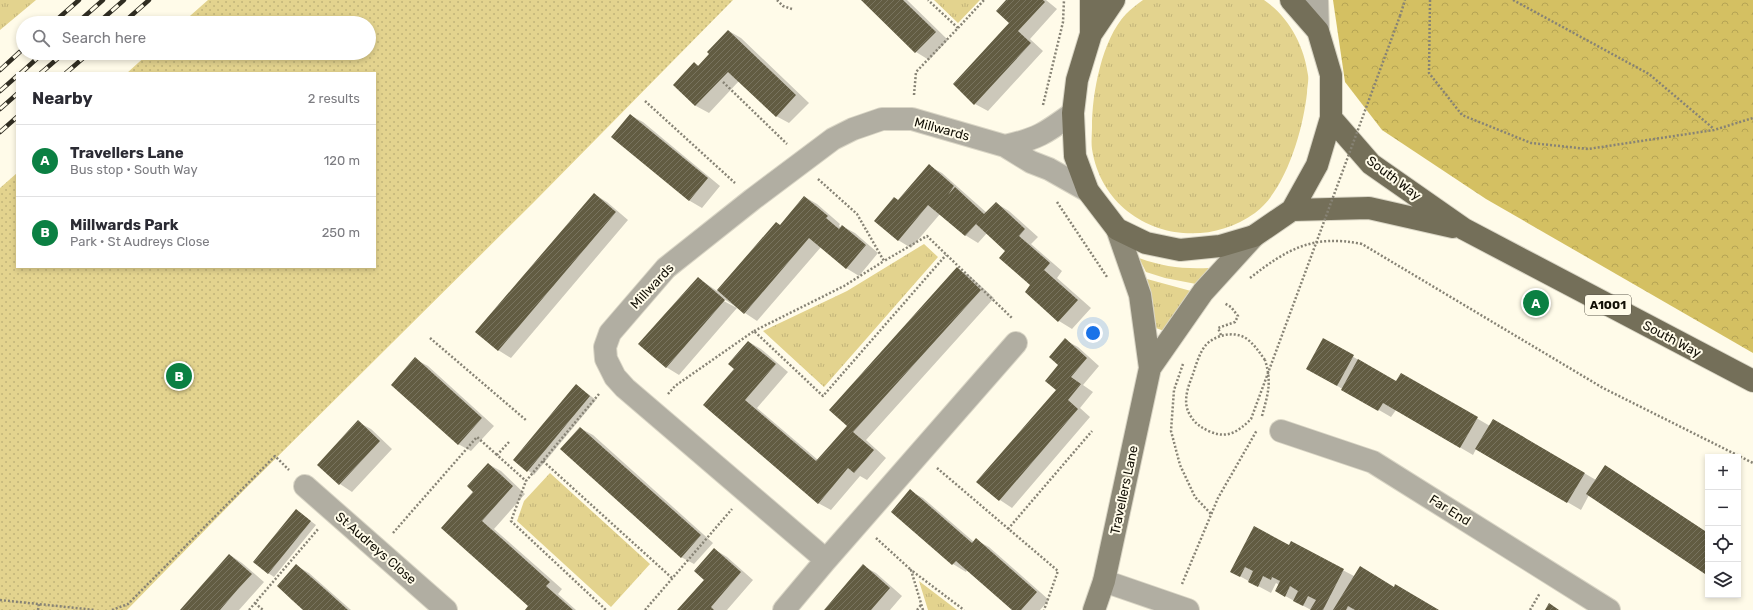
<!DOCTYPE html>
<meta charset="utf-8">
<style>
:root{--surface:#fff;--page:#f2f2f3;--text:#2b2b33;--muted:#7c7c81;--line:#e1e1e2;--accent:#0b8043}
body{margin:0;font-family:Rubik,sans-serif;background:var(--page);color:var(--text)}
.controls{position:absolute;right:12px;bottom:12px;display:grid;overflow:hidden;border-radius:0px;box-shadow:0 2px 6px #0003}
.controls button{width:36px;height:36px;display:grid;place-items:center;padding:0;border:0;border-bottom:1px solid var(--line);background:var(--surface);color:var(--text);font:20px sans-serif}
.you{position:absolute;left:1093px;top:333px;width:14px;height:14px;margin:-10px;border:3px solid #fff;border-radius:50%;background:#1a73e8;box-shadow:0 0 0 6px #1a73e833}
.badge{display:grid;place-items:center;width:26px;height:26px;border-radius:50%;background:var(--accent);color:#fff;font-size:13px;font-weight:700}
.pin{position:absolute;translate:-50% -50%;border:2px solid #fff;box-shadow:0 1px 4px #0006}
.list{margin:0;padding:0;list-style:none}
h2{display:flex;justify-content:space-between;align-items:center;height:52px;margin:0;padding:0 16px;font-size:17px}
h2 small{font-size:13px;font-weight:400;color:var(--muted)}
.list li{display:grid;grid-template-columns:26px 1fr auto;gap:12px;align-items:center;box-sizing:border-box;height:72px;padding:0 16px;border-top:1px solid var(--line)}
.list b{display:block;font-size:15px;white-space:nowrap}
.list p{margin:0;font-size:13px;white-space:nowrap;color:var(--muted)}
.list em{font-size:13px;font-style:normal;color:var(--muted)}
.icon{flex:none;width:22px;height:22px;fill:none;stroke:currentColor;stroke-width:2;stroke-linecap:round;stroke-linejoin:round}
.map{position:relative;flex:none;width:1753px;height:610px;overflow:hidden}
.search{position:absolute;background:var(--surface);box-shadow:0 2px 6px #0003;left:16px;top:16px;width:360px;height:44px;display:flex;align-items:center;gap:10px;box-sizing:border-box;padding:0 14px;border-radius:22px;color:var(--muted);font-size:15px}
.panel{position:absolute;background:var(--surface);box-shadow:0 2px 6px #0003;left:16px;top:72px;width:360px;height:196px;border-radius:0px}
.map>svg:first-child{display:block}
.grass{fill:url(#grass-tufts)}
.forest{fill:url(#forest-crowns)}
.park{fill:url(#park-dots)}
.shadow{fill:#0003}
.building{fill:url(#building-hatch)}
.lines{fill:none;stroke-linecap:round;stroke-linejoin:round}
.street-casing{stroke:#d9d5c5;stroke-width:24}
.secondary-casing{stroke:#d9d5c5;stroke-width:24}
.primary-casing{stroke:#d9d5c5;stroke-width:24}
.path{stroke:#878375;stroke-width:2.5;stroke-dasharray:2 2;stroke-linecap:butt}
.street{stroke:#b1aea2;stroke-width:22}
.secondary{stroke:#8d8977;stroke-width:22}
.primary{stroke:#746f59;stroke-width:22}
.rail-casing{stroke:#302d22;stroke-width:4.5}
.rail{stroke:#fffbe9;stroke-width:3;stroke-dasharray:9;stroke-linecap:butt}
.path-bridge{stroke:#878375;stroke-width:2.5;stroke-dasharray:2 2;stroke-linecap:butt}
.labels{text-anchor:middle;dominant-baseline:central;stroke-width:4;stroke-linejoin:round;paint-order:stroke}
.shield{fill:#fffbe9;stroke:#5a564a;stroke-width:1}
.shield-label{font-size:12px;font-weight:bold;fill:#131006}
.street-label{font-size:13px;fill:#131006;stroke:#fffbe9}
</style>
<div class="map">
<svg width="1753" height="610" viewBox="0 0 1753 610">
<defs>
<pattern id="grass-tufts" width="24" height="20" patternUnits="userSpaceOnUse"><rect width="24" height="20" fill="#e3d38e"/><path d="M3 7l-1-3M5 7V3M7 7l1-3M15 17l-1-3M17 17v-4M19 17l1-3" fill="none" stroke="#c2b479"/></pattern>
<pattern id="forest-crowns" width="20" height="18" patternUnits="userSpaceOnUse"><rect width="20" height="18" fill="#d4c062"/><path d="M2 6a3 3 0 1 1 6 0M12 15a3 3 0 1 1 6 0" fill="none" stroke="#b5a454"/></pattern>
<pattern id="park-dots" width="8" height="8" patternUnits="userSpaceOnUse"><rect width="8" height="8" fill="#e3d38e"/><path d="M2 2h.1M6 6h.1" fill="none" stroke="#c2b479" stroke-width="1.8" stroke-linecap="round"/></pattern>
<pattern id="building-hatch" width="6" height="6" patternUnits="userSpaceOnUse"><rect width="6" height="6" fill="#625c42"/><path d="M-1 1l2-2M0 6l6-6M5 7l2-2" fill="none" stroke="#78735e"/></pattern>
</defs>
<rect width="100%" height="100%" fill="#fffbe9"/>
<path class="grass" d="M0,0h36l-36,30z
M934,0h46l-22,23z
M1143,0h121c25,17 40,45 44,75 1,6 -1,12 -1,18 -4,37 -21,97 -52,120 -61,44 -151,14 -163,-64 -1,-7 0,-15 0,-22 0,-34 10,-88 34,-113 5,-5 11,-10 17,-14z
M924,244l14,13 -114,130 -61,-56 84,-40z
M1139,258c25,9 43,11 70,10l-13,16 -31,-6 -19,-6z
M1147,279l44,12 -24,41 -14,-5v-25z
M550,473l100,91 -39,43 -94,-86 7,-20z
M919,581l38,29h-29z"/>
<path class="forest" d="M1333,0h420v353l-267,-154 -104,-69 -37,-48z"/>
<path class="park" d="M208,0h525l-201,204 -283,281 -122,125h-127v-422l17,-15v94h358v-194h-248l22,-20h220v-30h-187z"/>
<path class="shadow" d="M862,0h45l41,40 -19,20 -13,-8z
M1007,0h39l11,9 -27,30 13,12 -55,60 -13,-7 36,-81z
M729,31l12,7 68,65 -20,20 -13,-7 -37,-35 -30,32 -13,-7 -22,-21 20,-22 5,3z
M630,115l13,7 77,64 -18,22 -12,-7 -78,-64z
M929,166l13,7 45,40 9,-10 13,8 29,26 -7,7 31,27 -5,7 34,30 -19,21 -13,-8 -33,-29 6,-7 -25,-34 -20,-18 -9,10 -13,-8 -25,-21 -29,34 -13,-8 -4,-42 5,3z
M594,194l13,8 21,18 -117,138 -13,-8z
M805,197l12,7 23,20 -1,2 2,2 1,-2 13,7 23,20 -19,23 -13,-8 -25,-21 -64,74 -36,-24 -1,2 17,9 -58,67 -13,-8 32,-89 19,13 59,-67 4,2z
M957,269l13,7 24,22 -128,142 20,18 -19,22 -7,-4 -29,34 -13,-7 -113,-99 30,-35 14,-27 12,7 27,23 -31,36 61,52 30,-35z
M1323,339l73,43 5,-8 89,52 3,-6 103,60 9,-14 13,8 90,59v41l-119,-79 -8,15 -105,-61 -3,6 -77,-45 -5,7 -71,-41z
M1065,340l13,7 21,19 -16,19 10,7 -13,16 10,9 -78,91 -12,-8 -22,-18 79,-92 2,-25z
M415,359l13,7 66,60 -23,25 -13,-7z
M576,385l20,15 -62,75 -20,-15z
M358,422l13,7 21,20 -40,43 -12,-8z
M580,428l13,7 120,108 -19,21 -13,-7z
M488,464l13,7 24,23 -31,35 68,60 -4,5 18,16h-50l3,-4 -86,-78 32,-36z
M910,491l13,7 51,44 2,-2 13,7 60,53 -9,10h-26l-47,-40 -1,2 -13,-8 -61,-52z
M296,510l20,15 -42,52 -6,-4z
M1291,543l63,33 40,12 43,22h-126l-35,-19 3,-6 -3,-2 -5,10 -39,-21 58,-26z
M714,549l13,8 26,23 -26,30h-49l27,-31z
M1738,553l3,2 -3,5z
M230,555l12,8 22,19 -25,28h-57z
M297,566l12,7 42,37h-46z
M863,566l13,7 26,23 -12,14h-65z"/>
<path class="building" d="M861,0h42l33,32 -21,21z
M1006,0h37l2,2 -27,29 13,12 -57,62 -21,-21 56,-61 -13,-12z
M728,30l68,65 -20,22 -48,-45 -33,34 -22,-21 21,-23 4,4 11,-12 -2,-2z
M630,114l78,64 -19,23 -78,-64z
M929,164l25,22 -6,9 7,-8 29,27 12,-12 29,27 -6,7 31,27 -6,7 34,30 -20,22 -33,-30 5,-7 -31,-27 6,-7 -29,-27 -11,12 -37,-31 -30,36 -24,-20 20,-24 4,3z
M594,193l22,19 -118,139 -23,-19z
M804,196l24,20 -2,2 13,11 3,-4 24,20 -20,24 -37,-31 -65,76 -27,-24 59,-68 4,3z
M957,267l24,23 -128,142 21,18 -20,23 -6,-5 -30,36 -115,-99 31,-36 -6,-5 20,-23 28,23 -31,36 71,61 31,-35 -18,-16z
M698,277l27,23 -59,68 -28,-24z
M1065,338l22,20 -16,19 10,7 -13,16 10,9 -79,92 -23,-19 80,-92 -11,-9 13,-16 -9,-8z
M1323,338l31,17 -17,31 -31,-17z
M415,357l67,61 -24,27 -67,-60z
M1358,359l38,22 5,-8 77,44 -18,31 -77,-45 -5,8 -37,-21z
M576,384l14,12 -63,76 -14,-12z
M1493,419l92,54 -18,30 -92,-54z
M358,420l22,21 -41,44 -22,-20z
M580,427l121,108 -20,23 -121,-109z
M488,463l25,23 -31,35 68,61 -4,4 27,24h-48l3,-4 -87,-78 32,-36 -6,-6z
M1605,465l103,68v43l-122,-82z
M910,489l62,54 4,-5 61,54 -16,18h-9l-56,-49 -4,4 -61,-53z
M296,509l15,12 -43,53 -15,-12z
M1254,526l35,19 2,-4 53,28 -21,41h-13l6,-10 -8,-4 -5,10 -10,-5 5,-10 -8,-5 -5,11 -10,-6 5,-10 -8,-4 -1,3 -8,-4 -5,11 -10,-5 5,-11 -8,-4 -5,10 -10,-5z
M714,548l27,24 -30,35 3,3h-37l27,-30 -10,-9z
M229,554l23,20 -14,15 -18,21h-40z
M296,564l31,27 21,19h-45l-11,-10 -15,-14z
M863,564l27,24 -19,22h-47z
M1360,566l34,21 1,-3 44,26h-84l-7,-4 -2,4h-13z
M1549,603l10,7h-14z"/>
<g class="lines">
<defs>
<path id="street" d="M1317,0l1,31
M1005,146c32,-7 41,-13 68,-33
M1281,431l92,31 236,148
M305,486l141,124
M826,560l190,-217
M1104,581l84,29
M784,610l42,-50 -201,-172 -10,-11 -9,-18 -1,-12 5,-14 56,-65 87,-69 80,-60 20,-10 29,-10h30l93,27 26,16 18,7 39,22"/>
<path id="secondary" d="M1150,368l53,-76 51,-56
M1094,610l10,-29 46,-213 -10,-73 -23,-66"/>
<path id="primary" d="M1091,0v34
M1114,0l-23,34 -14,46 -4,33 2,43 13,35 29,38 29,14 34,7 40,-4 34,-10 38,-26 25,-45 14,-47v-43l-13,-44 -27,-31
M1331,118l40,46 93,65 289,152
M1292,210l77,-2 84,19"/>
</defs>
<use href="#street" class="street-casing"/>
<use href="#secondary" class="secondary-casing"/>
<use href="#primary" class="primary-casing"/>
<path class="path" d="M777,0l6,6 9,3
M1430,0l-1,73 33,42 69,28 57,6 126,-19 39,-12
M1513,0l136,74 65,55
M1400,16l5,-16
M958,28l26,-28
M723,82l64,62
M914,95l2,-23 42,-44 -30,-28
M645,101l90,82
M1043,105l20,-83 1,-22
M818,179l39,35 27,47 43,-25 86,83
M1057,202l50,75
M1250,278c37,-29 63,-44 112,-34l241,144 150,75
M754,331l90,-45 40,-25
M1221,335l-3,-7 17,-6 3,-6 -7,-9 -7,-4
M430,338l97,83
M1183,364l-9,26 -3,41 9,34 15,32 17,18
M599,394l-73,87 -15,40 95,89
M668,394l7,-8 79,-55 69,65 123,-141
M1262,416c6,-22 10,-34 3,-56
M509,442l-12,13 29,26
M543,461l129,117
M937,468l121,103 -14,39
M1008,529l84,-98
M393,533l84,-96 20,18
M876,538l35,32
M1182,584l36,-86 39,-68
M0,600l95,10
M255,603l8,7
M38,610l1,-6
M112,610l16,-6 147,-148 14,14
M249,610l70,-82
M645,610l87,-101
M917,610l4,-5
M923,610l-12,-40 53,40
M1530,610l10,-17"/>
<use href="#street" class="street"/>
<use href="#secondary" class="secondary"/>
<use href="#primary" class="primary"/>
<defs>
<path id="rail" d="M53,23l26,-23
M77,23l26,-23
M98,23l26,-23
M123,23l26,-23
M0,70l23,-21
M21,73l22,-20
M41,73l23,-20
M66,73l23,-20
M0,91l17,-15
M0,109l17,-15
M0,132l17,-15"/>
</defs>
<use href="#rail" class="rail-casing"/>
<use href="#rail" class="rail"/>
<path class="path-bridge" d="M1265,360c-6,-8 -10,-15 -18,-21 -12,-9 -33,-4 -42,7 -6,8 -9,19 -12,28 -5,13 -11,28 -3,41 5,9 12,13 21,17 17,7 28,-1 40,-13l149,-403"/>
</g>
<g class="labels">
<rect class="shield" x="1585" y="295" width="46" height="20" rx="3"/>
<g class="shield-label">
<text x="1608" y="305">A1001</text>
</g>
<g class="street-label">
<text transform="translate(942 129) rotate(15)">Millwards</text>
<text transform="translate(1394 178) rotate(37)">South Way</text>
<text transform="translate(652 286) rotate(-47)">Millwards</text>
<text transform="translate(1672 339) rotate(28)">South Way</text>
<text transform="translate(1124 490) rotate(-78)">Travellers Lane</text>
<text transform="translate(1450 510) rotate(32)">Far End</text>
<text transform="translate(376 548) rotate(41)">St Audreys Close</text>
</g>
</g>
</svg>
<div class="controls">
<button>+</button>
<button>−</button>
<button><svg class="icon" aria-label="locate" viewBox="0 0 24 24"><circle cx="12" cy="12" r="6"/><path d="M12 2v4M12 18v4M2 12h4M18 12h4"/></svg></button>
<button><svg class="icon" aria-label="layers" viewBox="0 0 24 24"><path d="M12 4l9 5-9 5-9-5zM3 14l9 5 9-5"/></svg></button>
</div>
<div class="you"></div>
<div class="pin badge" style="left:1536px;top:303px">A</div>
<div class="pin badge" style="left:179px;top:376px">B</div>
<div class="search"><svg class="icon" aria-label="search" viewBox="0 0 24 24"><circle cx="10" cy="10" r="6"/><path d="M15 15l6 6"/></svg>Search here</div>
<section class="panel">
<h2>Nearby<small>2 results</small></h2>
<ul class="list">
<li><span class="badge">A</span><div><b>Travellers Lane</b><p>Bus stop · South Way</p></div><em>120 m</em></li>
<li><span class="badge">B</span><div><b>Millwards Park</b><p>Park · St Audreys Close</p></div><em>250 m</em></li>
</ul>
</section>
</div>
